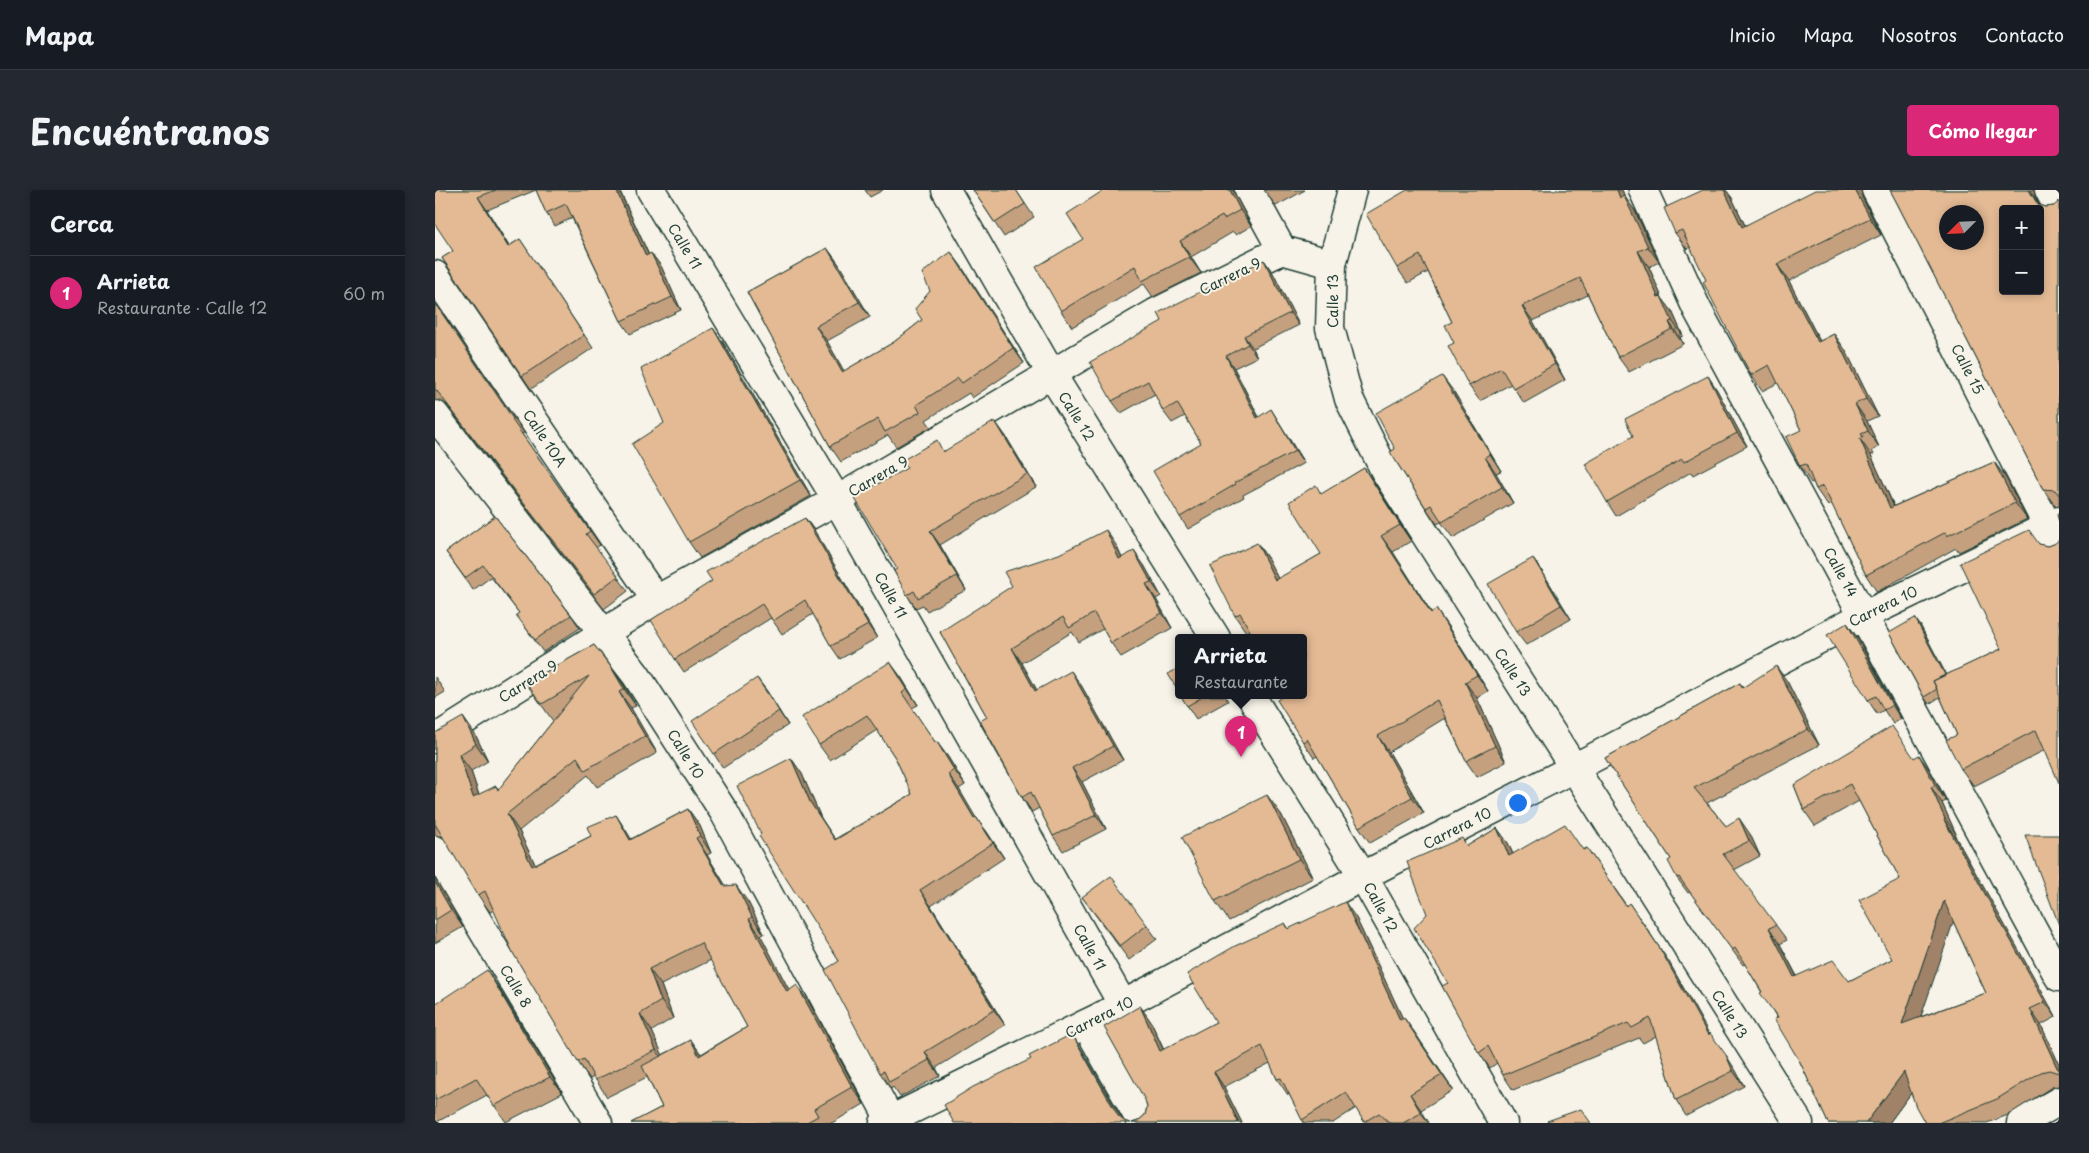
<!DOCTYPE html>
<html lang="es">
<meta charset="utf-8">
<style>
:root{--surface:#171b24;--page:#242831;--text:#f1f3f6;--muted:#9ea1a6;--line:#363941;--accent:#db2777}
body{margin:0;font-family:"Playpen Sans",sans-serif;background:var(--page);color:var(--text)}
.controls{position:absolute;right:15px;top:15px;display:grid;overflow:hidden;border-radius:5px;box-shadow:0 2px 8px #0003}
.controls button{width:45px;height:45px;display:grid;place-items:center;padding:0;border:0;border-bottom:1px solid var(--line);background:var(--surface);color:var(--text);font:25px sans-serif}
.compass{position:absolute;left:1504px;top:15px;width:45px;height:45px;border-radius:50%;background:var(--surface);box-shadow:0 2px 8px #0003;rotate:246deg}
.you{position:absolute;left:1082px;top:612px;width:18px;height:18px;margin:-12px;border:4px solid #fff;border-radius:50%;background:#1a73e8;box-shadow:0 0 0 8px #1a73e833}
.badge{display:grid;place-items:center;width:32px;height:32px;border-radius:50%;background:var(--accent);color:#fff;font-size:16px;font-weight:700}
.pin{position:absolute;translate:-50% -41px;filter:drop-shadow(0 1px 2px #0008)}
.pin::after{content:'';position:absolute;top:26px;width:18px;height:15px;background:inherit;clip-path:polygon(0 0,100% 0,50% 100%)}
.popup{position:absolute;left:740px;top:444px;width:132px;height:65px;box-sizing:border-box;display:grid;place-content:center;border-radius:5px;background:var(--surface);filter:drop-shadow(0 1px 4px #0005);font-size:16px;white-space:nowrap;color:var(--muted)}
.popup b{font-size:19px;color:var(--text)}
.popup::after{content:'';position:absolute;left:50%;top:100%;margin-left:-10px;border:10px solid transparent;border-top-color:var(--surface)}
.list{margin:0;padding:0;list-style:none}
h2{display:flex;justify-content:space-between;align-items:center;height:65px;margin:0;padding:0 20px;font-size:21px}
h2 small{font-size:16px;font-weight:400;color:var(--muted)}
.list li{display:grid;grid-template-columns:32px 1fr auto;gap:15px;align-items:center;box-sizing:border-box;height:75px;padding:0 20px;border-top:1px solid var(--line)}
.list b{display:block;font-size:19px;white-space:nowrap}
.list p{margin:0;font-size:16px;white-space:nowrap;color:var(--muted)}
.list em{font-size:16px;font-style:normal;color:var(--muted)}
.map{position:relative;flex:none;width:1624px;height:933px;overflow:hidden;border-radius:5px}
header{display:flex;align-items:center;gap:30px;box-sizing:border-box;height:70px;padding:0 25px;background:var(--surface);border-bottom:1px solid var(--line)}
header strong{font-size:24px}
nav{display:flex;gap:28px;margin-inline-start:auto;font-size:18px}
.intro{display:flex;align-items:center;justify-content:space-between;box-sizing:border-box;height:120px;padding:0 30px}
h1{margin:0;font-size:35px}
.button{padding:12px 22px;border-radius:5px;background:var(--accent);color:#fff;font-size:18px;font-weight:700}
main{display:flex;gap:30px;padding:0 30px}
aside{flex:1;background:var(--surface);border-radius:5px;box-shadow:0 2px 8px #0003}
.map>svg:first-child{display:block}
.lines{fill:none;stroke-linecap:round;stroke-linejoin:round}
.minor-casing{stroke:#1f3d34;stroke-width:31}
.secondary-casing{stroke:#1f3d34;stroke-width:31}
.minor{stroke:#f7f3e8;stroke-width:28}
.secondary{stroke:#f7f3e8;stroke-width:28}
.wall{fill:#c4a07f;stroke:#1f3d34;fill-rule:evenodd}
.shaded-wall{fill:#a08268;stroke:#1f3d34}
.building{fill:#e4ba94;stroke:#1f3d34;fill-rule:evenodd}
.labels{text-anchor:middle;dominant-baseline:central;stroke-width:4;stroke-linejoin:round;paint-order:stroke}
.street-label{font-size:14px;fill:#1f3d34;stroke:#f7f3e8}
</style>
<header>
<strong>Mapa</strong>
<nav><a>Inicio</a><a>Mapa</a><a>Nosotros</a><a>Contacto</a></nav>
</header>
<div class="intro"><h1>Encuéntranos</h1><a class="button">Cómo llegar</a></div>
<main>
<aside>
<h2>Cerca<small></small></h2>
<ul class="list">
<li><span class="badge">1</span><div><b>Arrieta</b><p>Restaurante · Calle 12</p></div><em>60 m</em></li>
</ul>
</aside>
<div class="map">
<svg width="1624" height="933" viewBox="0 0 1624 933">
<rect width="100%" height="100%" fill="#f7f3e8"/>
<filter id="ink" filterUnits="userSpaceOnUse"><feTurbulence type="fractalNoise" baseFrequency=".02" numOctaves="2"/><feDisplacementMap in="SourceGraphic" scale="10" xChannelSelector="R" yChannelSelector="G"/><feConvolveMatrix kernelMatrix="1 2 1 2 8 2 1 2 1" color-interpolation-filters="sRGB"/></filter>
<g filter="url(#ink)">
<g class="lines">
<defs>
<path id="minor" d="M216,0l186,310 286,505
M511,0l106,185 164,263
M814,0l33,60
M1208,0l54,119 362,668
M1441,0l183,358
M1614,0l10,19
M0,85l221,325
M0,225l201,260 88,137 168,311
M816,506l112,180 140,247
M0,549l221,-139 181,-100 318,-187 127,-63 50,14
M0,660l163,273
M651,834l56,99
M1364,933l-225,-355 291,-153 194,-94
M1586,933l38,-22"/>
<path id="secondary" d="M449,933l216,-106 263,-141 211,-108 -189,-297 -36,-72 -19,-71 2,-64 20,-74"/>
</defs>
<use href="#minor" class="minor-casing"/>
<use href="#secondary" class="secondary-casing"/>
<use href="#minor" class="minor"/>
<use href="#secondary" class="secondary"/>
</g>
<path class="wall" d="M0,0h186l-1,1 29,64 2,-2 10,13 20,44 -51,24 -9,-13 -49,-103 -17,8 -9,-13 -10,-23 -49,20 22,36 11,-7 73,109 -62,41 -89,-131 11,-7z
M430,0h18l-13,7z
M538,0h43l18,27 -30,20z
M798,0l18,36 -15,9 -3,-3 -42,25 10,16 -48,24 -9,-13 -72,43 -11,-16 22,-72z
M829,0h41l-29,16z
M972,0h215l3,7 10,14 24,51 -10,5 13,31 10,13 11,25 -3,1 3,7 -54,28 -11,-15 -30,-62 -55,26 32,59 -41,23 -13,-19 -31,17 -11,-15 -15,-43 -2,-21 -24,-50 -20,11 -11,-15z
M1268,0h23l6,8 13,27 117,-28 19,38 -92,46 31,60 14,-7 12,17 32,65 -11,5 12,26 -7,4 2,3 -3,1 23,51 100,-44 12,16 21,41 -68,33 -3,-4 -79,44 -11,-17 -34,-71 -4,2 -12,-17 -3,-7 -2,1 -11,-17 1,-36 -23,-47 -16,8 -11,-16 -60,-128 -4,2 -12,-16z
M1455,0h144l1,7 5,8 6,2 8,-1 5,-5v306l-4,-1 -12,-17 -146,-286z
M392,58l11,15 32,54 -43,24 17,30 50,-29 28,-22 8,-29 21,-39 73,111 -52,35 -3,-5 -43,27 5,7 -35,20 -8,-12 -47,27 -11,-16 -83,-154z
M829,70l9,13 26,52 -46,23 4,9 -23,11 25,49 20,5 25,41 -61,32 1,2 -56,32 -8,-12 21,-74 -16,-27 -13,7 -9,-12 -8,-17 -34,19 -9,-12z
M0,112l89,131 -2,1 78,111 -4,3 32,43 -24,18 -157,-204 -7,-5 -5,1z
M278,138l11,16 87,152 -111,62 -11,-16 -25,-119z
M1273,186l9,14 30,56 -54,29 -2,-3 -75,44 -9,-14 26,-66z
M1019,202l47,79 -5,2 17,30 -60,35 -12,-16 -4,2 -11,-16 -31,-59z
M570,245l31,52 -96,58 26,45 -39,21 -4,-6 -7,3 -9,-13 -10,-26 47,-118z
M929,278l11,16 36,57 -18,11 38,60 16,13 41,66 -11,7 29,64 -29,15 -11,-16 -21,-43 -56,34 35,61 -54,30 -11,-16 -42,-71 -3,2 -11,-16v-46l-53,-66 -4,2 -11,-16 22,-73 11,16 10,20 43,-25 1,-60z
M60,326l76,99 9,13 -37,24 -18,-25 -6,-14 -28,-36 -18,13 -27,-38z
M370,328l9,12 63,108 -37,21 -9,-13 -18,-32 -31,20 -11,-16 -87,54 -9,-13z
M1604,354l8,2 7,-2 -9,206 -71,36 -13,-17 -4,-34 -17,-38 -11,7 -5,-7 -4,-72 26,50 55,-26z
M681,355l6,13 22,7 17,31 -5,3 16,29 -51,29 -10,-14 -8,-14 -24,13 -7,-10 -50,31 15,27 44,-5 42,75 -41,22 24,47 -43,22 -10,-15 -14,-28 -7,4 -10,-15 -35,-80 -47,-85z
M1098,368l9,13 29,48 -45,26 -10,-13z
M1412,433l10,14 44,82 -8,5 -9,-14 -7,4 -9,-14z
M159,455l29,39 13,22 -5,2 26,45 -60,34 -9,-12 -69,56 16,33 56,-28 25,-21 15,24 57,-30 12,17 11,27 -4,2 19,31 22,16 16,32 -3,2 28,54 20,12 55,102 -32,19h-201l31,-16 -15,-30 -40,20 -13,-20 -4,2 -12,-17 -84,-152 -4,2 -12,-17 -34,-57 -1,-1 -8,-2v-102l40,1 13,27 -17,10 8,24 17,-9 3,3 54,-68 -27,-38zM276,770l36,67 -46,27 -10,-14 -29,15 -10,-24 21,-13 -12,-33z
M0,487l10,15 -10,6z
M466,487l17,28 -6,3 23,34 13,15 17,28 -6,4 16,28 12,15 17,26 -73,48 74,119 -69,43 4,8 -40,21 -7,-10 -2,2 -11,-16 -41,-112 -78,-127 30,-76 11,16 19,44 14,21 77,-45 -16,-35 -19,-29 -47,30 -11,-15z
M322,488l31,47 -65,43 -9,-14z
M1352,491l32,64 -112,58 19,23 24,8 10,22 -26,14 53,70 -7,4 17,32 52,5 43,-22 8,-80 -41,-78 -44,25 -11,-16 -10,-25 120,-27 16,13 16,30 -4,2 14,31 -1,2 101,181 -15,8 18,39v22l-7,1 -44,28 -21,8h-62l-14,-30 -22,30h-61l-28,-61 -23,-44 -32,-54 -2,1 -53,-73 -2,1 -11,-15 -6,-19 -66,-101 135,-75 3,4zM1518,731l33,72 -66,24z
M746,506h44l3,5 -32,18z
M846,624l32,64 -84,43 -14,-20z
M1062,638l11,15 5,11 70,-4 4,-2 39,57 14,13 29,44 40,72 27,37 8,15 -58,30 -10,-16 -20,-64 -13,7 -4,-5 -126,52 -10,-15 -6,-12 -7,5 -11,-15 -31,-70 -21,-69 40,-68z
M0,688l28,49 -28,16z
M647,707l65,28 10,14 -28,21z
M921,728l47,101 1,-1 11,15 38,57 -32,20 8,13h-64l-9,-15 -23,15h-29l-15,-29 -1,1 -11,-16 -7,-16 -46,24 18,36h-110l6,-2 7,-6 2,-8 -7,-101 11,16 13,28 52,-28 69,-99 4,6z
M63,797l64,106 -56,29 -19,-27 -52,28v-119z"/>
<path class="shaded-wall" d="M181,0h3l36,79 -9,-13z
M795,0h3l18,36 -11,-16z
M1182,0h5l3,7 10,14 24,51 -11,-15 -28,-49z
M1289,0h2l6,8 21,45 -11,-16z
M1420,0h6l1,7 19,38 -11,-17z
M1594,0h5l1,7 15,25z
M43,7l9,13 30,50 -9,-13z
M745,51l11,16 10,16 -12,-16z
M392,58l11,15 32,54 -11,-15z
M1203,61l11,16 13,31 10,13 11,25 -11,-15 -14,-24z
M516,62l11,15 62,96 -11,-15z
M216,63l10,13 20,44 -9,-13z
M829,70l9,13 26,52 -9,-12z
M1342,74l12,17 40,78 -11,-17z
M1087,116l11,15 32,59 -10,-16z
M1234,132l11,15 3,7 -11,-15z
M381,136l11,15 26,46 -11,-15z
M278,138l11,16 87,152 -11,-16z
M1399,144l12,17 32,65 -12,-17z
M809,146l9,12 4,9 -9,-13z
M791,166l8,12 31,62 -8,-12z
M1007,186l12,16 47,79 -11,-17z
M1273,186l9,14 30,56 -10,-13z
M1420,214l12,17 12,26 -11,-16z
M836,219l8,13 25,41 -9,-12z
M560,231l10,14 31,52 -9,-13z
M1425,249l11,16 31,70 -12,-17z
M1050,267l11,16 17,30 -11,-16z
M1559,272l12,16 21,41 -12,-16z
M929,278l11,16 36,57 -11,-16z
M370,328l9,12 63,108 -9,-13z
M671,340l10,15 13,29 -10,-15z
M495,341l10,14 26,45 -9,-14z
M946,346l12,16 49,77 -11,-16z
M822,353l11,16 19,37 -12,-16z
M699,361l10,14 17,31 -10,-14z
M1098,368l9,13 29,48 -10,-14z
M711,394l10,15 16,29 -10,-15z
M1001,419l11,16 41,66 -11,-16z
M1480,428l5,7 34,64 -5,-6z
M1412,433l10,14 44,82 -9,-14z
M577,458l10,15 23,42 -10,-14z
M455,472l11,15 17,28 -11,-16z
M1341,476l11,15 32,64 -11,-16z
M176,477l12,17 13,22 -12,-17z
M636,481l10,14 42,75 -10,-14z
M322,488l10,13 21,34 -9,-14z
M1030,492l12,16 29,64 -11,-16z
M184,502l12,16 26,45 -12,-17z
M28,527l12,17 13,27 -12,-17z
M943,546l11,16 35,61 -12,-16z
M502,552l11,15 17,28 -11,-15z
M24,565l12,16 14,43 -12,-17z
M1484,565l11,16 16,30 -11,-16z
M356,568l11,16 19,44 24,37 -35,-53z
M637,578l10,14 24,47 -10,-14z
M513,584l11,15 26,44 -11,-15z
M1496,597l11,16 14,31 -11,-15z
M832,605l14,19 32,64 -14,-19z
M253,619l12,17 11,27 -11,-17z
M72,624l12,17 25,52 -12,-17z
M181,625l11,17 15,25 -12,-17z
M541,627l11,15 17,26 -11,-15z
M1304,628l11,16 10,22 -11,-15z
M1509,630l11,16 101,181 -11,-15z
M1062,638l11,15 12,28 -11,-15z
M261,648l11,17 29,48 -12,-17z
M0,688l28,49 -12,-17 -16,-28z
M301,695l12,17 16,32 -12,-17z
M485,700l11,16 74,119 -11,-15z
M1509,711l11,16 -42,123 -11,-16z
M910,712l11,16 55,118 -11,-16z
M1194,713l40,59 49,88 -10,-15z
M314,729l12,17 38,73 -12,-17z
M1334,738l11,16 25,49 -11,-16z
M214,779l12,16 12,33 -12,-17z
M52,780l11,17 64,106 -12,-16z
M362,795l12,17 55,102 -12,-17z
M705,816l11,16 20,45 -11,-16z
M1595,819l11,16 18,39v8z
M205,824l12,17 16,36 -12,-17z
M969,828l11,15 38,57 -11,-15z
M637,844l10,16 42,73 -6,-7z
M256,850l12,17 -4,-1z
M490,862l11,16 4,8 -11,-16z
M1291,865l10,16 8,15 -11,-15z
M779,882l10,15 18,36h-3z
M1469,882l11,16 -26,35h-23z
M975,904l11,16 8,13 -8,-10z"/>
<path class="building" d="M0,0h61l-18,7 30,50 12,-8 64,96 -62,41 -80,-118 11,-7 -18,-27z
M101,0h80l30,66 5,-3 21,44 -51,24 -55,-117 -20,9z
M538,0h43l9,14 -30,19z
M669,0h126l10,20 -16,9 -2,-3 -42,25 9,16 -47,24 -7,-15 -74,45 -25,-44 47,-28 -16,-25z
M972,0h210l3,8 4,-2 24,51 -10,4 20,46 3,-1 11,25 -3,1 3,7 -54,28 -38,-79 -58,28 33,58 -42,24 -12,-20 -32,18 -21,-40 6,-3 -9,-18 7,-3 -32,-67 -23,13 -31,-54z
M1268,0h21l18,37 73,-37h40l15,28 -93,46 41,78 16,-8 32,65 -11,5 13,27 -7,3 2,3 -3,2 30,69 104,-46 21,41 -68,33 -1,-4 -80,43 -43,-89 -7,3 -10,-25 -6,2 -14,-29 15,-7 -32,-65 -18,10 -48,-93 3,-2 -24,-50 -7,3 -11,-25z
M1455,0h139l9,15 8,2 8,-1 5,-5v294l-4,-5 -12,-1 -146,-286zM1568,19h37v82h-37zM1512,22h30v30h-30z
M392,58l32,54 -43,24 26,46 52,-30 28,-22 -7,-11 15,-18 -8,-18 29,-21 62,96 -51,35 -4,-5 -42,27 4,7 -35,20 -7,-13 -48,27 -83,-154z
M829,70l26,53 -46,23 4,8 -22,12 31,62 14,-9 24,42 -61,32 2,1 -56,33 -27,-46 48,-28 -24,-40 -14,8 -15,-30 -36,20 -22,-39 72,-41 -4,-8z
M0,113l78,116 -1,1 78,111 -4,3 32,42 -24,18 -157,-203 -2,-2z
M278,138l87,152 -111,62 -57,-98 32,-21 -23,-54z
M1007,186l48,78 -5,3 17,30 -60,35 -11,-17 -5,3 -36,-56 5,-3 -19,-36z
M1273,186l29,57 -53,29 -2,-3 -75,43 -22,-38 48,-28 -8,-17z
M560,231l32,53 -97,57 27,45 -39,22 -4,-7 -7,4 -13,-24 3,-2 -43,-72 53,-29 -4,-8 34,-20 6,12z
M929,278l36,57 -19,11 50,77 5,-4 41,66 -12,7 30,64 -29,15 -29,-61 -59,36 34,61 -53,30 -52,-88 -4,3 -26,-42 6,-4h20v-58h-49l-14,-25 -5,3 -25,-50 47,-23 18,37 46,-26 -32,-52 27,-17 5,9z
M1624,321v11l-2,-7z
M60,326l76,99 -36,25 -19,-25 3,-2 -36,-48 -18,13 -19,-26z
M370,328l63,107 -37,21 -26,-46 -32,21 -11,-17 -87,55 -24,-39 61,-39 -6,-9z
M671,340l13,29 15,-8 17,31 -5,2 16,29 -51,30 -17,-30 -25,15 -6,-11 -51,31 23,43 36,-20 42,75 -41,22 24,47 -43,21 -22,-44 -9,5 -42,-76 7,-4 -47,-85 72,-46 -8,-14 55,-18z
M1594,340l10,14 8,2 7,-2 5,-4v243l-23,-53 -75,39 -15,-29 11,-5 -24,-54 68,-32 -41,-86z
M1098,368l28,47 -45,27 -28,-48z
M1480,428l30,57 -12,6 4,8 -13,8 -35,-64z
M1412,433l45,82 -8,5 -8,-14 -8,4 -41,-65z
M159,455l17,22 13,22 -5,3 26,44 -60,34 -8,-13 -70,57 25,52 59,-30 -4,-9 29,-12 14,25 58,-31 12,27 -4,2 28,48 12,-1 16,32 -3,2 38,73 10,-7 55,102 -38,22 4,7 -13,7h-174l31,-16 -20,-41 49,-26 8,16 48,-29 -46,-84 -52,26 12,32 -21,13 16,36 -61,30 -11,-21 -6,3 -65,-109 -28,-62 -7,4 -43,-71v-91l28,-16 13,27 -17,11 14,42 23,-11 2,4 91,-114 -47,28 -16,-21z
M455,472l17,27 -5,4 33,49h2l17,28 -6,4 26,44 2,-1 17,26 -73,47 74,120 -69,42 4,8 -40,22 -5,-11 -4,2 -55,-103 14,-9 -80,-125 2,-2 -24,-48 54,-28 19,44 25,38 77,-46 -16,-35 -29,-44 -48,30 -17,-28z
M1341,476l32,63 -114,59 32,38 13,-8 10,23 -26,13 53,71 -7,3 25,49 39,-17 16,21 43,-22 -33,-59 41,-21 -50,-95 -46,26 -10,-25 98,-59 22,32 5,-3 16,30 -4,2 14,32 -1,1 101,182 -15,7 29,63v1l-10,-3 -8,2 -44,27 -59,24h-13l-9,-16 -12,-35 -38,51h-38l-28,-61 -26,-43 4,-1 -18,-25 2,-1 -27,-44 -3,2 -53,-73 -2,1 -9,-17 3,-2 -66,-101 135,-75 2,5zM1509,711l42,92 -84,31z
M744,478v24l-11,-18z
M322,488l22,33 -65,43 -22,-33z
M746,506h23l-17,10z
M832,605l32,64 -84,42 -33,-64z
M1130,634l18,26 4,-2 39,58 3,-3 30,44 49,88 2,-2 16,22 7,16 -57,29 -26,-82 -18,10 -4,-5 -125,52 -15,-29 -9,7 -37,-67 6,-3 -34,-55 13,-14 -20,-52 55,-24 5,8 30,-18 12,28z
M1590,645h34v90z
M676,686l36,49 -27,21 -38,-49z
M0,692l16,28 -16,10z
M910,712l55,118 4,-2 38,57 -32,19 11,19 -18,10h-13l-11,-10 -15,9 -18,-30 -44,28 -21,-42 -4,1 -15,-33 -48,26 24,50 -2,1h-104l6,-2 7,-6 2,-8 -2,-7 -41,-73 36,-21 20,45 56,-29 -29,-48 48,-28 50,-23 3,6z
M52,780l63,107 -56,29 -18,-28 -41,22v-96z
M637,844l46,82 6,5 7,2h-177l-10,-18 29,-18 58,-28 -2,-3z
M1146,919l10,14h-43l-1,-2z"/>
</g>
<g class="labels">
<g class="street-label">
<text transform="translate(250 56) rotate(59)">Calle 11</text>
<text transform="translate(795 86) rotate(-26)">Carrera 9</text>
<text transform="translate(897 111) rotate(-90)">Calle 13</text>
<text transform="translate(1533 179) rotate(63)">Calle 15</text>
<text transform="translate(642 226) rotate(58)">Calle 12</text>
<text transform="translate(110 248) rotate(56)">Calle 10A</text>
<text transform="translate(443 286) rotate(-30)">Carrera 9</text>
<text transform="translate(1406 382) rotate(61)">Calle 14</text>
<text transform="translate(456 405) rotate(61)">Calle 11</text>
<text transform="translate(1448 416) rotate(-26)">Carrera 10</text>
<text transform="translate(1078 482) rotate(57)">Calle 13</text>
<text transform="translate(93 491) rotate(-32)">Carrera 9</text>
<text transform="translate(251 564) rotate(58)">Calle 10</text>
<text transform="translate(1022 638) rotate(-27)">Carrera 10</text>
<text transform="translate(946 717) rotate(61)">Calle 12</text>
<text transform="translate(655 757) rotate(61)">Calle 11</text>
<text transform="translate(81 796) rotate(59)">Calle 8</text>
<text transform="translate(1295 824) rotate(58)">Calle 13</text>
<text transform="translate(664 827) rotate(-27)">Carrera 10</text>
</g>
</g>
</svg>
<div class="controls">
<button>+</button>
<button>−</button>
</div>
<svg class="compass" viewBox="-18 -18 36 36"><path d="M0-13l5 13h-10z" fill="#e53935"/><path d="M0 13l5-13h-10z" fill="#9ea1a6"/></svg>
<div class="you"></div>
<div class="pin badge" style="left:806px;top:567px">1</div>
<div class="popup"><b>Arrieta</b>Restaurante</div>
</div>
</main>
